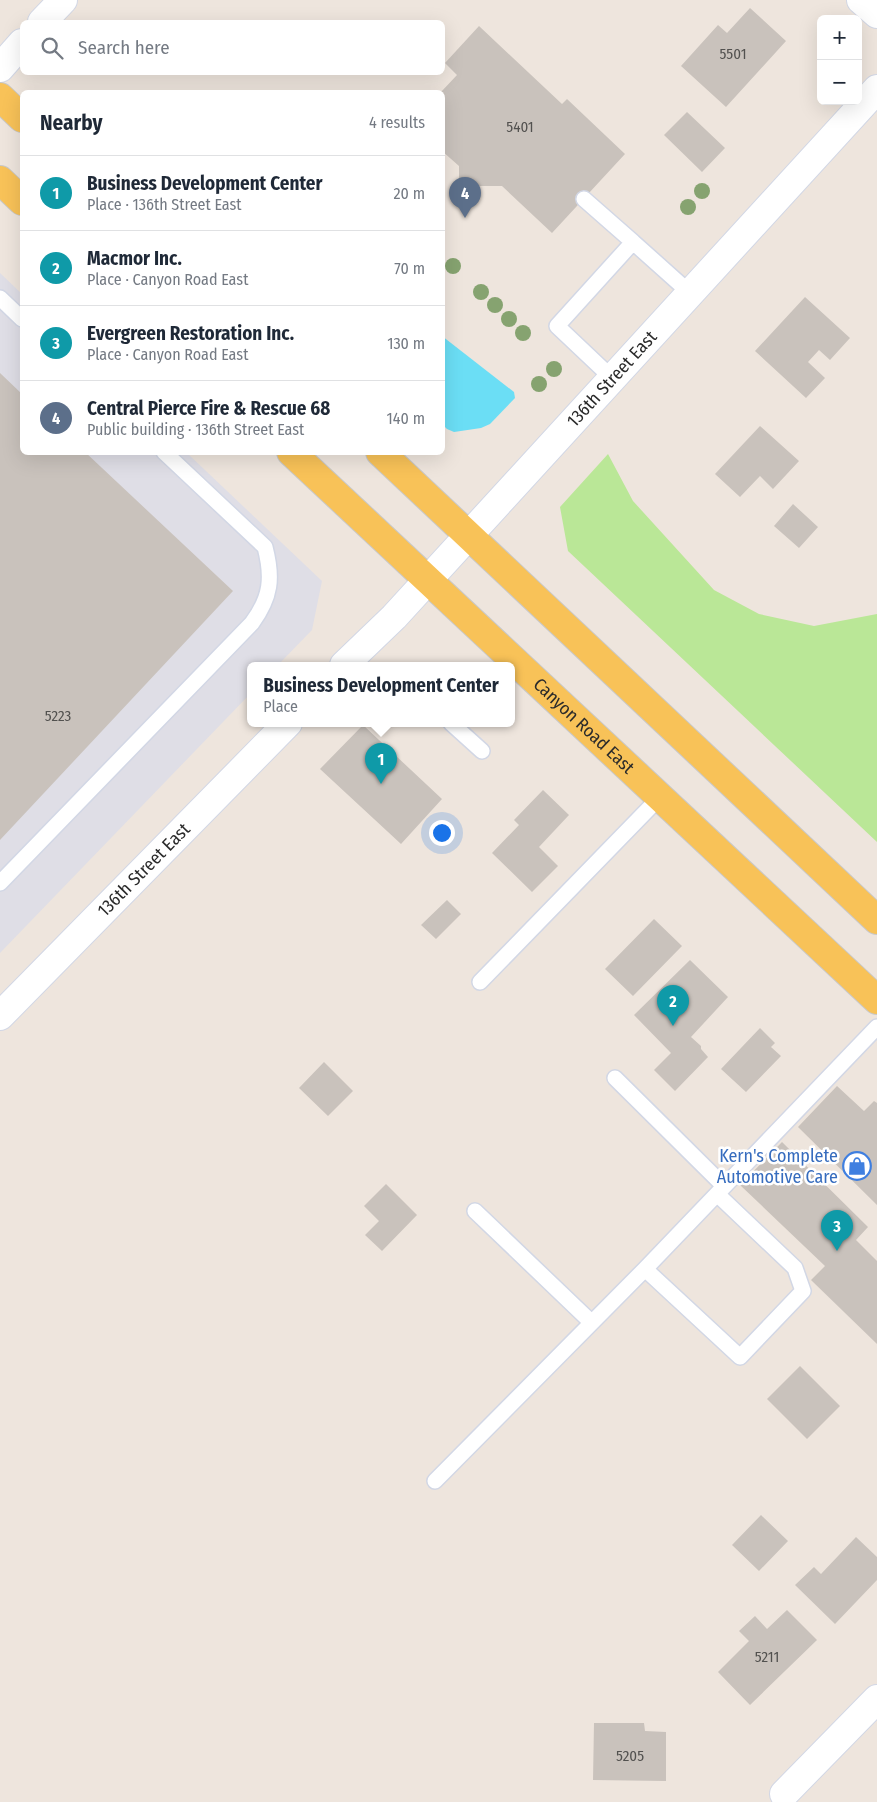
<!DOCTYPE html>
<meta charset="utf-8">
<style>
:root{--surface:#fff;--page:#f2f2f3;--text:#1f2937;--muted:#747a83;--line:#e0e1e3;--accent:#3972ff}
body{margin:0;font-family:"Fira Sans Condensed",sans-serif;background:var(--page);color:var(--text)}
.controls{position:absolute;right:15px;top:15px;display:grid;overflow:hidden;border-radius:8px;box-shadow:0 5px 20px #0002}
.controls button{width:45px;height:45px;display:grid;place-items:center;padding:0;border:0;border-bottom:1px solid var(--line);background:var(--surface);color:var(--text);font:25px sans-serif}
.you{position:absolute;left:441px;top:832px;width:18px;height:18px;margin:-12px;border:4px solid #fff;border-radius:50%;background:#1a73e8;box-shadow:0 0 0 8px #1a73e833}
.badge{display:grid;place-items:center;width:32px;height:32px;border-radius:50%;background:var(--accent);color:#fff;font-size:16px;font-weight:700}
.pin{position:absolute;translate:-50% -41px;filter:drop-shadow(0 1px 2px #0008)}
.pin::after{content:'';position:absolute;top:26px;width:18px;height:15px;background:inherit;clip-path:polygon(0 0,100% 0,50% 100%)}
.popup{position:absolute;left:247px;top:662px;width:268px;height:65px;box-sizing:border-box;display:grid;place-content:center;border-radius:8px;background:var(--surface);filter:drop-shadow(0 1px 4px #0005);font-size:16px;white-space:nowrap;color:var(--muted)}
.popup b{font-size:19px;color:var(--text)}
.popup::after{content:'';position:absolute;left:50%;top:100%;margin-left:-10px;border:10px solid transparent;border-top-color:var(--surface)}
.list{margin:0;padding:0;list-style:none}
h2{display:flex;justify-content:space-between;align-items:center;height:65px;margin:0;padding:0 20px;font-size:21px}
h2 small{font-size:16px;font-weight:400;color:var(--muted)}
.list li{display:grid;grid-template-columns:32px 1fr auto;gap:15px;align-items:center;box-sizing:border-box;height:75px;padding:0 20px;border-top:1px solid var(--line)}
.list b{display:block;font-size:19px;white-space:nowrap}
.list p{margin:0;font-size:16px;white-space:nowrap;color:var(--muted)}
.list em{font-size:16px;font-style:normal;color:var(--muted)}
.icon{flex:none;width:28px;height:28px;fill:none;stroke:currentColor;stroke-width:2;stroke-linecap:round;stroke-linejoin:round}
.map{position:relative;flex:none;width:877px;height:1802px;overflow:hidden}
.search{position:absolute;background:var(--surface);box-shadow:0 5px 20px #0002;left:20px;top:20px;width:425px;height:55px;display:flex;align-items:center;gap:12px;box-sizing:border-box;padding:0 18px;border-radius:8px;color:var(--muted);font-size:19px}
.panel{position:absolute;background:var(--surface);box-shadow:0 5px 20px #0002;left:20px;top:90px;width:425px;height:365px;border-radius:8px}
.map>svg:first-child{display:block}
.industrial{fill:#dfdee6}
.green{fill:#bae797}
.water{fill:#6bdef5}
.building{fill:#c9c2bc}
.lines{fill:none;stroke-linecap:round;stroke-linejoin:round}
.service-casing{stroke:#d2d7e5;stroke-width:18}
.minor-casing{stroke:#d2d7e5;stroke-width:30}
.primary-casing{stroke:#c8c8c8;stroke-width:30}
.service{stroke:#fff;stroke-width:15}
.minor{stroke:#fff;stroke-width:28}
.primary{stroke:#f8c258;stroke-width:28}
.tree{fill:#86a370}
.labels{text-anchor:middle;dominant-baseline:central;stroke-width:5;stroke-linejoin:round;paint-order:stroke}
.number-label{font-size:15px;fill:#52514f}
.street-label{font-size:18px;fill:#2b2b2b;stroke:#fff}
.shop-label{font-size:18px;fill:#366cbe;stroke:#fff;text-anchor:end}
</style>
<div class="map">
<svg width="877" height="1802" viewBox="0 0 877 1802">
<rect width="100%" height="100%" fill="#eee5dd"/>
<path class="industrial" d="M0,273l22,21v158l165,1 135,128 -10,49 -34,35h-27v28l-251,260z"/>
<path class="green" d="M608,454l25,47 81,89 45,24 55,12 63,-12v228l-309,-291 -8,-44z"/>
<path class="water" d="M442,336l72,56 1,6 -25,26 -9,4 -27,4 -7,-3 -4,-4z"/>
<path class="building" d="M750,8l36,33 -60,66 -45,-41 37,-41 9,8z
M479,26l83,78 5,-5 58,55 -73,79 -50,-47h-43v-20l-17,-15v-59h-1l16,-17 -12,-12z
M687,112l38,36 -23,24 -38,-37z
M805,297l45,41 -20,22 -11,-10 -11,12 17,16 -19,20 -51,-47z
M0,373l22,21v58h63l148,139 -233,249z
M760,426l39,35 -26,28 -13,-13 -20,21 -25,-23z
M793,504l25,23 -19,21 -25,-22z
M363,725l79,74 -41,45 -81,-75z
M543,790l26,25 -30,32 19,19 -26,26 -40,-39 27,-28 -5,-5z
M447,900l14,14 -25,25 -15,-14z
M654,919l28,27 -49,50 -28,-27z
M690,960l38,37 -37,40 10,9v3l7,8 -33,34 -21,-21 17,-17 -37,-38z
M760,1028l15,15 -4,4 10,9 -35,36 -25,-23z
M324,1062l29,29 -25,25 -29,-28z
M837,1086l27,25 10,-10 3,2v102l-79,-78z
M782,1142l86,85 -12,13 21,21v83l-66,-64 14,-14 -85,-81z
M386,1184l31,31 -35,36 -17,-16 14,-14 -15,-15z
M800,1366l40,40 -33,33 -40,-40z
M761,1515l27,26 -29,30 -27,-26z
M856,1537l21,20v23l-42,44 -40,-39 19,-18 7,7z
M787,1610l30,30 -67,65 -32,-33 31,-31 -10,-10 16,-15 12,13z
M594,1723h50l1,8 21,1v49l-73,-1z"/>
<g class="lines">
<defs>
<path id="service" d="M584,199l49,43
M0,298l22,21
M612,378l-55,-52 76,-84 57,51
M451,723l31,28
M0,883l252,-260c19,-26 21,-45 13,-76l-101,-95
M480,982l180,-185
M615,1078l109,108
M475,1211l116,111
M645,1269l95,88 63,-66 -8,-23 -78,-74
M435,1481l210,-212 232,-242"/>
<g id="minor">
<path d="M861,0l16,14"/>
<path d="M42,22l21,-22"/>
<path d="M0,68l22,-25"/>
<path id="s1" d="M344,665l50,-48 483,-528"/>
<path id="s2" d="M0,1016l288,-293"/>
<path d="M784,1794l93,-95"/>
</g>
<g id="primary">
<path d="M0,97l22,21"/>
<path d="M0,180l22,21"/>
<path id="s3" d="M291,452l586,548"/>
<path d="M380,452l497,468"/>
</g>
</defs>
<use href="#service" class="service-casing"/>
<use href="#minor" class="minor-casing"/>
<use href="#primary" class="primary-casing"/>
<use href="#service" class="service"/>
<use href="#minor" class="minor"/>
<use href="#primary" class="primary"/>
</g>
<g class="tree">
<circle cx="702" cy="191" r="8"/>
<circle cx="688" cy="207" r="8"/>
<circle cx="453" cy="266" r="8"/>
<circle cx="481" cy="292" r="8"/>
<circle cx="495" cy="305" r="8"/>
<circle cx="509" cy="319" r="8"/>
<circle cx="523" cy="333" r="8"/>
<circle cx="554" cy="369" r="8"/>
<circle cx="539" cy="384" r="8"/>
</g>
<defs>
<symbol id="shop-ring" viewBox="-11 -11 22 22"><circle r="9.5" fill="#fff" stroke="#3f7fe0" stroke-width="1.5"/><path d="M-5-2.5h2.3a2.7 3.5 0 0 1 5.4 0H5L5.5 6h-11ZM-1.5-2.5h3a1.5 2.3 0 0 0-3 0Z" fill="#3f7fe0"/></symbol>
</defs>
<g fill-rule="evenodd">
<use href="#shop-ring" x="841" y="1150" width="32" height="32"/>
</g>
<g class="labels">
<g class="number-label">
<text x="733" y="54">5501</text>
<text x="520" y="127">5401</text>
<text x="58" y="716">5223</text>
<text x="767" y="1657">5211</text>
<text x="630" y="1756">5205</text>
</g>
<g class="street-label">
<text stroke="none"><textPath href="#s1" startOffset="392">136th Street East</textPath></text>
<text stroke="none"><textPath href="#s3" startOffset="401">Canyon Road East</textPath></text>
<text stroke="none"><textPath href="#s2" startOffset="205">136th Street East</textPath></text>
</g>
<g class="shop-label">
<text x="838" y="1156">Kern's Complete<tspan x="838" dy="21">Automotive Care</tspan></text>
</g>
</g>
</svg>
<div class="controls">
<button>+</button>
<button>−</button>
</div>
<div class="you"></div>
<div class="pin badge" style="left:381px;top:784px;background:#0f9aa8">1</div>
<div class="popup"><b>Business Development Center</b>Place</div>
<div class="pin badge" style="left:673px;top:1026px;background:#0f9aa8">2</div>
<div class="pin badge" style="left:837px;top:1251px;background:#0f9aa8">3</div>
<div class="pin badge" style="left:465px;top:218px;background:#5c6f8a">4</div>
<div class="search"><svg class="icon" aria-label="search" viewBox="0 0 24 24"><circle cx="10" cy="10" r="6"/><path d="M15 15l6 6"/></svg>Search here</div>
<section class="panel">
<h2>Nearby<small>4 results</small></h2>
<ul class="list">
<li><span class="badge" style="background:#0f9aa8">1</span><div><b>Business Development Center</b><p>Place · 136th Street East</p></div><em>20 m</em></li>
<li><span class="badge" style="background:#0f9aa8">2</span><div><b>Macmor Inc.</b><p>Place · Canyon Road East</p></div><em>70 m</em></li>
<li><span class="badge" style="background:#0f9aa8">3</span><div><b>Evergreen Restoration Inc.</b><p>Place · Canyon Road East</p></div><em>130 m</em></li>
<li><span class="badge" style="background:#5c6f8a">4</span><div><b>Central Pierce Fire &amp; Rescue 68</b><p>Public building · 136th Street East</p></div><em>140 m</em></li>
</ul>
</section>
</div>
